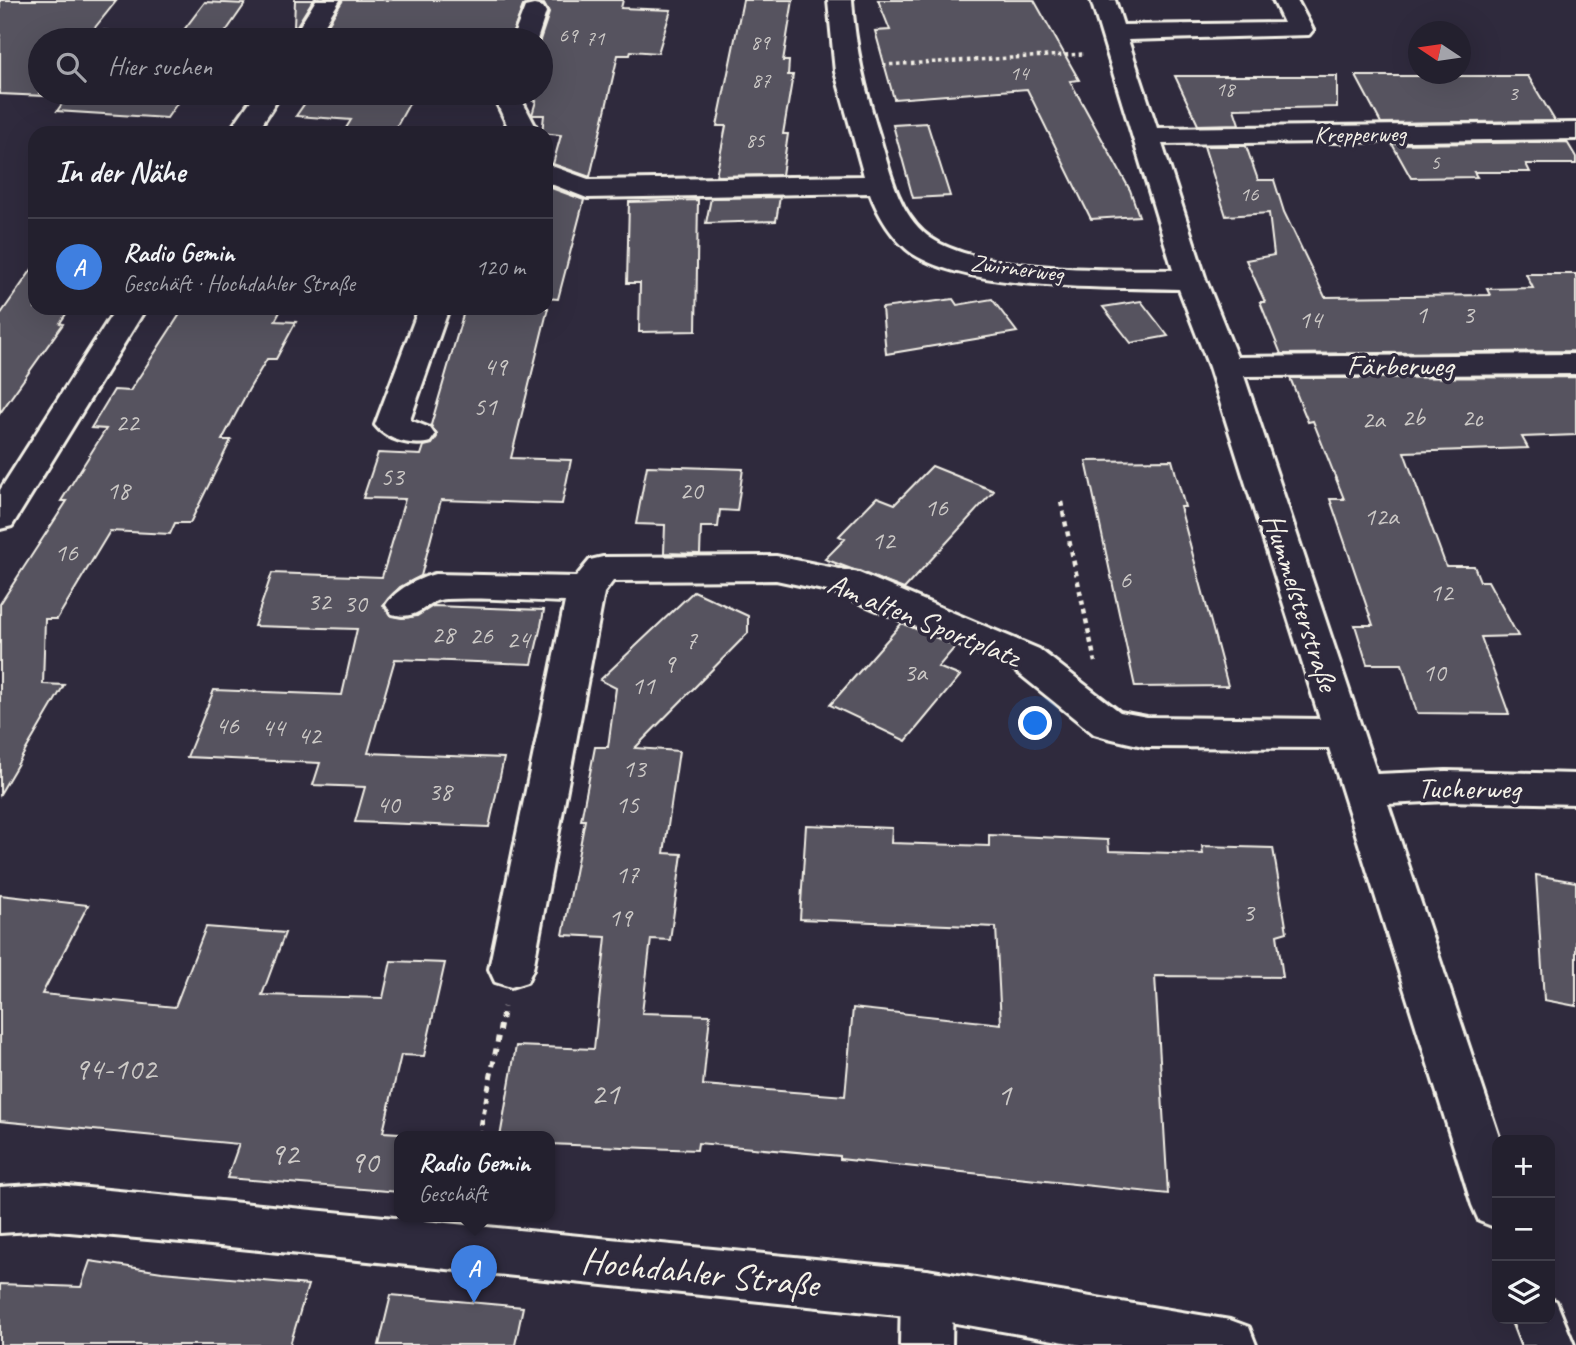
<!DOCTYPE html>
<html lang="de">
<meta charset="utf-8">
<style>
:root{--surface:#23202e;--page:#2b2836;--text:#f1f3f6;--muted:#a3a3aa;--line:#403e4a;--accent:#8bbbb9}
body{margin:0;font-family:Caveat,sans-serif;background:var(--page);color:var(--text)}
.controls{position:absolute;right:21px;bottom:21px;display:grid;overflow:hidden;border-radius:14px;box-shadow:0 7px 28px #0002}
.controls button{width:63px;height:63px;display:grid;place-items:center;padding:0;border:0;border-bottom:2px solid var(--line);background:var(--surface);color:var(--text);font:35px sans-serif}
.compass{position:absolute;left:1408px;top:21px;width:63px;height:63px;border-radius:50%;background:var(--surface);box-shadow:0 7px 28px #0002;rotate:283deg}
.you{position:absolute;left:1036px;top:724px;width:24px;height:24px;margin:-18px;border:5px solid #fff;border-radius:50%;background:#1a73e8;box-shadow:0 0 0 10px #1a73e833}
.badge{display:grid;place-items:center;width:46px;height:46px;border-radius:50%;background:var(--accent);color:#fff;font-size:23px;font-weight:700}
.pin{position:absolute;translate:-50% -58px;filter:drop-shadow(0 2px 4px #0008)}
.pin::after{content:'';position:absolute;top:37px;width:24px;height:21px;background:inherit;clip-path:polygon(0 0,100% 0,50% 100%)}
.popup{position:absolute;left:394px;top:1131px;width:161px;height:91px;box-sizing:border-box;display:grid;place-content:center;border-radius:14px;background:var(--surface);filter:drop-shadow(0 2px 5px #0005);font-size:23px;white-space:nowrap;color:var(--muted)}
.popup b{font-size:26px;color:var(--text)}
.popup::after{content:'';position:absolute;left:50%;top:100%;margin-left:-14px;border:14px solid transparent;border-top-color:var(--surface)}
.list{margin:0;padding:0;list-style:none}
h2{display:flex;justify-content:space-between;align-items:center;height:91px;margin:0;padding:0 28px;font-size:30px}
h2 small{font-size:23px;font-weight:400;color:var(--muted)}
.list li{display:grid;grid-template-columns:46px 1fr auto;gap:21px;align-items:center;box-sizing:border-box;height:98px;padding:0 28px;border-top:2px solid var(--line)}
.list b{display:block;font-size:26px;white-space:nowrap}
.list p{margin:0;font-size:23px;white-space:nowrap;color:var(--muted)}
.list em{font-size:23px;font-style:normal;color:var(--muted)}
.icon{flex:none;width:38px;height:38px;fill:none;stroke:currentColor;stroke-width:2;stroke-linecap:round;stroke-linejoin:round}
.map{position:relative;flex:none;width:1576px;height:1345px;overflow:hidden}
.search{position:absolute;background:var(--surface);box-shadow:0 7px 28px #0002;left:28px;top:28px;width:525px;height:77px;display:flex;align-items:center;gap:18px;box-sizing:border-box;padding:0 24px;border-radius:38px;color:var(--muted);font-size:26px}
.panel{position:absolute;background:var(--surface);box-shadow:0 7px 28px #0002;left:28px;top:126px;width:525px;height:189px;border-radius:21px}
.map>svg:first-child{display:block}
.building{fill:#56525f;stroke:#f4f1e8;stroke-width:2}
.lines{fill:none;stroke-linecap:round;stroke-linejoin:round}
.minor-casing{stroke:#f4f1e8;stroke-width:6}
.major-casing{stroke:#f4f1e8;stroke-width:6}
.path-far2{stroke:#f4f1e8;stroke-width:3.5;stroke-dasharray:3.5 3.5;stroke-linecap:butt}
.path-far1{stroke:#f4f1e8;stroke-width:4.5;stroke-dasharray:5 5;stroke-linecap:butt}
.path{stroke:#f4f1e8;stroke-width:5;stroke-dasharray:6 6;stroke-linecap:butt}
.minor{fill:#2f2a3d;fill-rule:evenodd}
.major{fill:#2f2a3d;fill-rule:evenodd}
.labels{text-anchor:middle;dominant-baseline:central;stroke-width:7;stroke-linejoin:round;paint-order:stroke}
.far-number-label{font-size:21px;fill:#ccc9c6}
.far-street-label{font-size:24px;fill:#f4f1e8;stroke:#2f2a3d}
.number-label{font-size:26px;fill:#ccc9c6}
.street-label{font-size:30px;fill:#f4f1e8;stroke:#2f2a3d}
.near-number-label{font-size:32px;fill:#ccc9c6}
.near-street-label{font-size:37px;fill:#f4f1e8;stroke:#2f2a3d}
</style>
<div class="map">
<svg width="1576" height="1345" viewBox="0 0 1576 1345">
<rect width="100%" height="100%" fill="#2f2a3d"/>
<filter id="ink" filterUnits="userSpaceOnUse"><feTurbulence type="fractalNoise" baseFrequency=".0143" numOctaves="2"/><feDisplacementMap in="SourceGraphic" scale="14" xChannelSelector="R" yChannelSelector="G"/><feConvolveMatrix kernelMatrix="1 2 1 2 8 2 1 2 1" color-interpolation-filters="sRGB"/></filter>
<g filter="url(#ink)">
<path class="building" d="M0,0h117l-24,30 87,5 25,-33 40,2 -25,36h-180v53h144l-17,25 -110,-7 10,-14 -67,-3z
M295,0h18l-17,27h-2z
M343,0h280l-2,8 50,2 -13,43 -27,-2 -1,4h-12l-28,122 -37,-13 8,-29 -19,-2 2,-18h-12l4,-14 -12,-2 2,-6h15l-1,-53 9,-27 -5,-9 -11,-2 -10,4 -13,34h-164l6,-9 -27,-2z
M743,0h50l-10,61h6l-1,14h5l-10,59h5l-6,41 -66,1 10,-50h-9z
M878,0h156l45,80 -9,1 60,109 9,26 -48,3 -64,-130 -133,10 -19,-68 15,-1z
M1175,76h162v31l-103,2 5,15 -41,1z
M1356,76h172l27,45 -174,2z
M312,93h103l-22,40h-50l8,-13 -55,-4z
M927,123l23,73 -37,2 -20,-73z
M1567,142l9,15v7h-50l4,8h-56l3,5 -66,1 -19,-34z
M1204,146h42l12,34h16l10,32 41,85 165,-2 -3,-6 46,-1 -7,-14h50v77l-295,3 -21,-52h5l-19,-42 28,-5 -5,-42 -43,3z
M546,186l38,14 -26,99 -12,-1z
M780,197l-4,24 -70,2 5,-25z
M698,200l-2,131 -57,1 1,-49h-13l2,-81z
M35,265v43h35l-10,15 3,1 -63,89v-98z
M953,299l4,6 35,-6 25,33 -131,22 -4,-46z
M1141,301l27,35 -37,7 -28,-36z
M184,308h98l-7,13 21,1 -20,37h-9l-18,30 -27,51h9l-41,83h-15l-5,11 -60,-3 -53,88h-12l-2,65 21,1 -64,109v-190l67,-103h-6l45,-72 -15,-1 23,-38 16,1z
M465,308h83l-37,150 60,2 -9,44 -121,-4 -20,76 -21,11 -17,18 7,10 12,3 15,-2 16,-10 111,4 -3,16 -9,38 -137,-5 -27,94 136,5 -15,69 -134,-5 10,-35 -52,-2 7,-22 -133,-6 27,-67 128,5 15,-66 -103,-3 18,-53 110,4 23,-78 -42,-1 15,-45 43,2 3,-9 8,-2 5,-7 -6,-12z
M1576,377v58l-54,2 6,11 -124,4 42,114h28l6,15h8l30,55 -37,1 28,77 -92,-1 -15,-49h-35l-12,-39h18l-43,-126h14l-31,-78 -5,1 -18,-44z
M1172,460l13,47h-5l48,179 -93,1 -49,-226z
M647,466l96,3 -6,42 -17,-1 -2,17h-17l-1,27 -36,-1 1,-28 -29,-1z
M932,466l62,25 -90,98 -79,-30 20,-20 -6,-3 38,-39 18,7z
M694,591l54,25v17l-113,115 44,3 -15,102 18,1 -12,86 -19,-1 -9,74 68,2 -7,70 142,11 8,-88 148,16 -5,-97 -196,-8 6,-94 86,3 -1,15 98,3v-11l119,5 1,11 94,3 -1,-8 71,2 14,84 -10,3 6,42 -128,-1 13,218 -328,-35v-3l-142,-13 -1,7 -148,-6v-7h-49l16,-91 78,3 12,-112 -43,-2 22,-115h-4l14,-73h13l8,-59 -16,-8z
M902,623l54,23 -18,21 22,9 -54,65 -76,-36z
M1536,875l40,7v124l-32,-6z
M0,895l88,10 -46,89 133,13 31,-80 79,6 -23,62 121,3 8,-37 54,2 -21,93 -23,-1 -18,77 16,1v59l-172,-14 12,-34 -239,-23z
M90,1261l72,11 146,13 -18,60h-290v-61l81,3z
M391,1295l132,12 -8,38h-136z"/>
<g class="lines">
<defs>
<path id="minor" d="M316,0h24l-25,40h-24z
M828,0h24c3,49 14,94 29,141 9,31 17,68 42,91 45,42 188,37 250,38l-82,-270h24l8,25 161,-2 -11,-23h24l16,30 -4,5 -181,5 29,88 419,-5v16l-414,5 44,136 31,77 339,-3v20l-332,2 133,398 69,-3 130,3v30l-130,-3 -58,3 112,336h-3v88l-18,-7 -7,-16 -143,-457 -182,-1 -39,-9 -14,-4 -83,-67 -174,-74 -61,-13 -163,1 -9,12 -71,376 -6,13 -16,5 -16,-5 -6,-13 76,-367c-39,-1 -80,-5 -119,-3 -22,1 -25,23 -54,15l-6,-9c10,-16 31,-26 49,-31l141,3 14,-17 13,-3 173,-1 83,17 180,76 81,63 27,5 173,2 -111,-352 -30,-78c-70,-2 -208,2 -266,-35 -20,-14 -35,-39 -43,-61l-283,5 -41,-16v-18l45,16 273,-4 -29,-104z
M534,5l9,2 3,5 -9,28h-25l13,-33z
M256,93h26l-26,40h-28z
M492,93h26l21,40h-28z
M116,308h30l-134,218 -12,3v-39z
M419,308h30l-39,112 20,8 5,7 -5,7c-17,5 -44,-2 -55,-17z
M927,1270l18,7 8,17 -1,51h-52l1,-51 8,-17z
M1550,1299l6,2 18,44h-52l-10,-26h38z"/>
<path id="major" d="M47,1184l880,86 303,50 19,7 7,18h-174l-155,-27 -746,-76 -134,-12 -47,3v-46z"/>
</defs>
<use href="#minor" class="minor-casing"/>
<use href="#major" class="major-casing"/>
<path class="path-far2" d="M883,65l201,-11"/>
<path class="path-far1" d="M1061,502l34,160"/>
<path class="path" d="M479,1137l25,-130"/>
<use href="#minor" class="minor"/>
<use href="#major" class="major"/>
</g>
</g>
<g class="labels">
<g class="far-number-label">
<text x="568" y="35">69</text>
<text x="595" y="38">71</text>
<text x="760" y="42">89</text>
<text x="1019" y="73">14</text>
<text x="761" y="80">87</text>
<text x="1225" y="89">18</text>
<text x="1513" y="93">3</text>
<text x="755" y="140">85</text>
<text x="1435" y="162">5</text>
<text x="1249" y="194">16</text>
</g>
<g class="far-street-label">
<text transform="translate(1360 134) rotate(-1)">Krepperweg</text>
<text transform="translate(1017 268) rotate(7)">Zwirnerweg</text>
</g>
<g class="number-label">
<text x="1421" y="314">1</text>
<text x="1468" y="314">3</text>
<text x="1310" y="319">14</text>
<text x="495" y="366">49</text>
<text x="485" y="406">51</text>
<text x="1413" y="417">2b</text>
<text x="1472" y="417">2c</text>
<text x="1373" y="419">2a</text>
<text x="127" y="422">22</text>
<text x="392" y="476">53</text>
<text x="118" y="490">18</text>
<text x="691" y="490">20</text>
<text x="936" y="507">16</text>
<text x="1381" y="516">12a</text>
<text x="883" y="540">12</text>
<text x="66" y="552">16</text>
<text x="1125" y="579">6</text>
<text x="1441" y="592">12</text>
<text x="319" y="601">32</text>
<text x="355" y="603">30</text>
<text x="443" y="634">28</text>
<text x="481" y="635">26</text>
<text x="518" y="639">24</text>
<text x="691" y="640">7</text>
<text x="669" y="663">9</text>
<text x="915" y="672">3a</text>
<text x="1434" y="672">10</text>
<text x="643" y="685">11</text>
<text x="227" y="725">46</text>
<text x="273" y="727">44</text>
<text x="309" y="735">42</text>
<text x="634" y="768">13</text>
<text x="440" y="791">38</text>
<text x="388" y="804">40</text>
<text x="627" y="804">15</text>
<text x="627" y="874">17</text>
<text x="1248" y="912">3</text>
<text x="620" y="917">19</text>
</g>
<g class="street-label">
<text x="1400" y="365">Färberweg</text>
<text transform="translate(1301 602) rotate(72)">Hummelsterstraße</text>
<text transform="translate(924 620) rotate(22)">Am alten Sportplatz</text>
<text x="1469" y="788">Tucherweg</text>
</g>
<g class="near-number-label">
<text x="115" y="1068">94-102</text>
<text x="605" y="1093">21</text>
<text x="1004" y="1094">1</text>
<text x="284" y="1153">92</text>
<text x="364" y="1161">90</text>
</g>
<g class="near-street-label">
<text transform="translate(700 1272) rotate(6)">Hochdahler Straße</text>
</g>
</g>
</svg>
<div class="controls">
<button>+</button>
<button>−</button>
<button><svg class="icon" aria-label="layers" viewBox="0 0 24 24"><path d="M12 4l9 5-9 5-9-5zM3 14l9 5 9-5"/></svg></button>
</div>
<svg class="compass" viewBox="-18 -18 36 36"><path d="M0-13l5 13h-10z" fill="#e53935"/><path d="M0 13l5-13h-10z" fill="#a3a3aa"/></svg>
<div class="you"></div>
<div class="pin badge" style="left:474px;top:1303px;background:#3f7fe0">A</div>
<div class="popup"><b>Radio Gemin</b>Geschäft</div>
<div class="search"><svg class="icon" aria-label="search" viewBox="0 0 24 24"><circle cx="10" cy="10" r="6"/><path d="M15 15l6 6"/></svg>Hier suchen</div>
<section class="panel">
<h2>In der Nähe<small></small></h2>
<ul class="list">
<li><span class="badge" style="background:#3f7fe0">A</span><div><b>Radio Gemin</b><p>Geschäft · Hochdahler Straße</p></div><em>120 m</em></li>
</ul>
</section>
</div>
